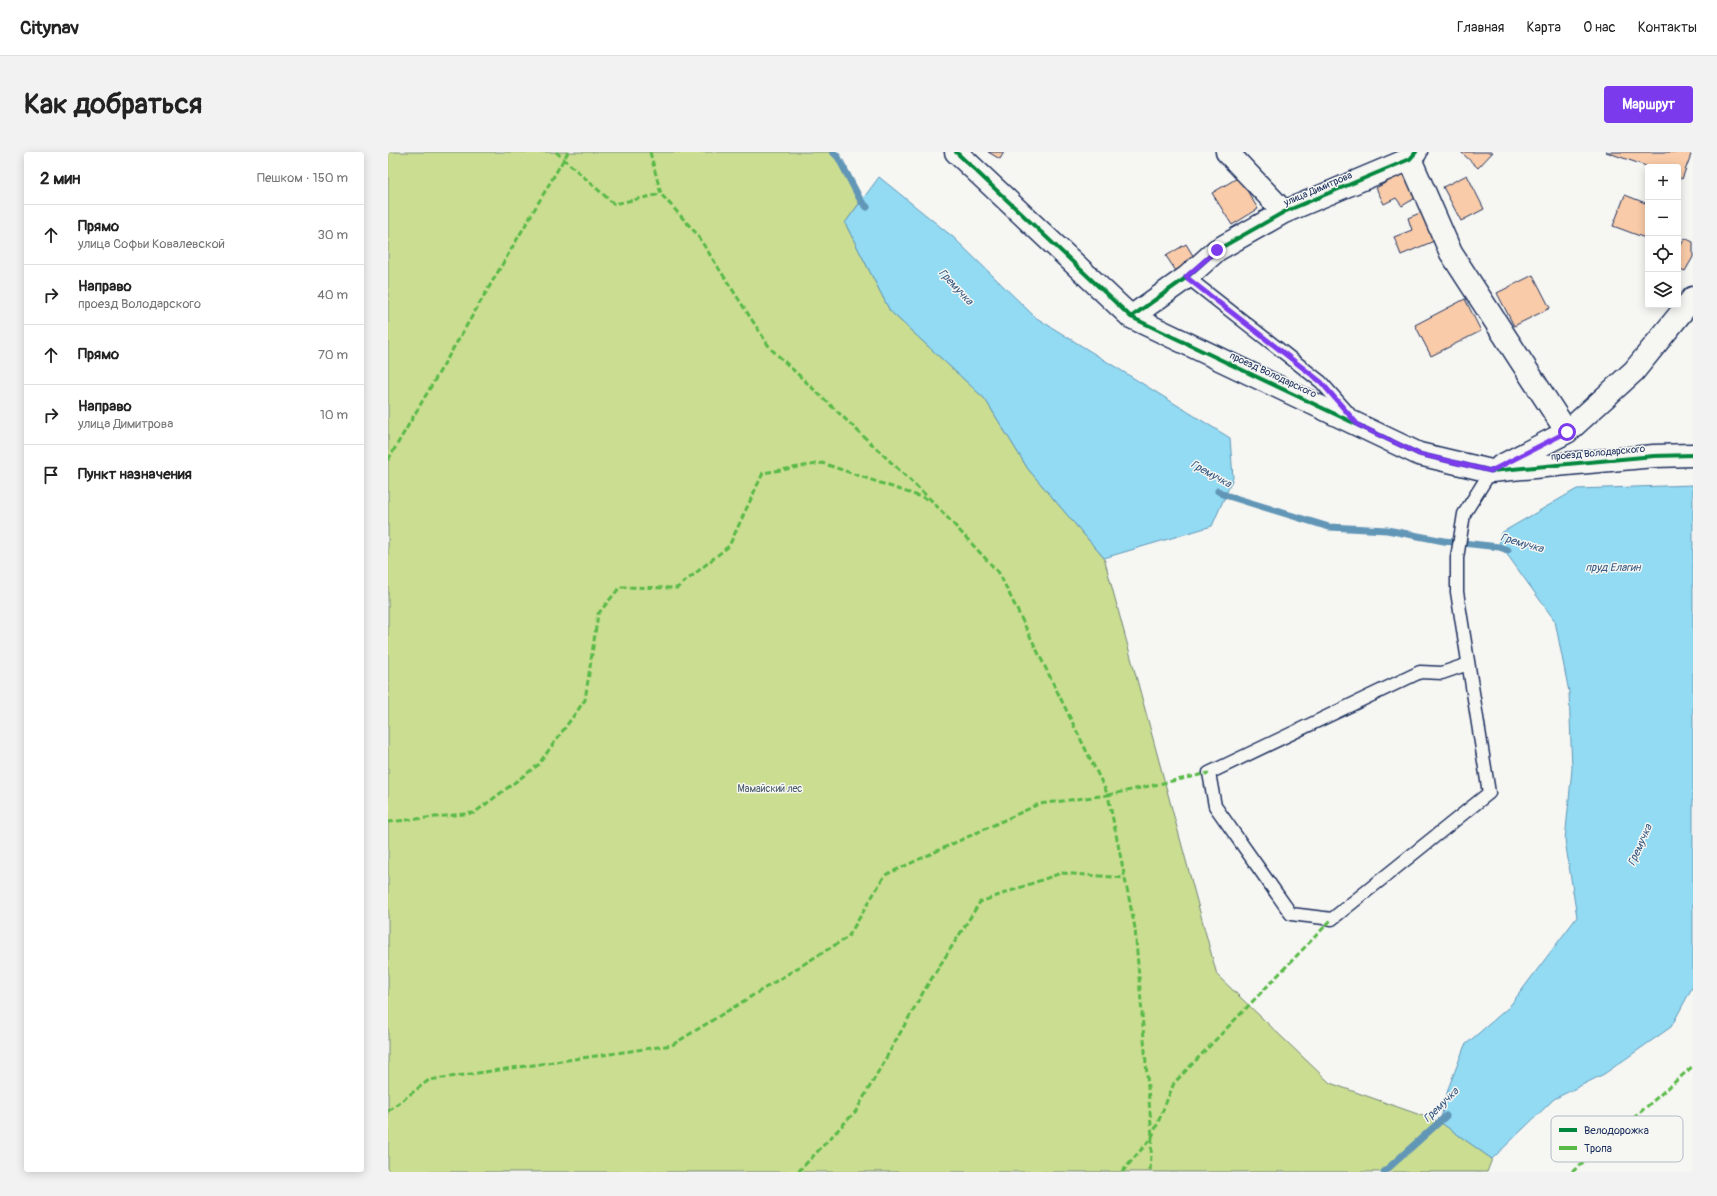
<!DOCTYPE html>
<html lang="ru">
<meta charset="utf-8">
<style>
:root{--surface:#fff;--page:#f2f2f2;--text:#222;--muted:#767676;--line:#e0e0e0;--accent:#7c3aed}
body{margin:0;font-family:Pangolin,sans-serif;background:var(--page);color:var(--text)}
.controls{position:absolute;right:12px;top:12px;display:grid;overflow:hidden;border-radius:4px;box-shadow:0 2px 10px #0003}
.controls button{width:36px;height:36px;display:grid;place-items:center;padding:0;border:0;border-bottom:1px solid var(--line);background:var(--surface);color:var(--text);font:20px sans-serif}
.stop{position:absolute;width:12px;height:12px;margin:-9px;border:3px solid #7c3aed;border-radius:50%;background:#fff}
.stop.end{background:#7c3aed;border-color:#fff;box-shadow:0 1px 4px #0008}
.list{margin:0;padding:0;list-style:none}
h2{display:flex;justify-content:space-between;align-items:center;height:52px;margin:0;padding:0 16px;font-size:17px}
h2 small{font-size:13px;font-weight:400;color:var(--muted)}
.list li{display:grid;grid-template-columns:26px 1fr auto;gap:12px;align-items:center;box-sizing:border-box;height:60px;padding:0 16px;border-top:1px solid var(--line)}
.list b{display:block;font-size:15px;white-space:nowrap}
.list p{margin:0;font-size:13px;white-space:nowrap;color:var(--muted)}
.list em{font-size:13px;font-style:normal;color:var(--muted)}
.icon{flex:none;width:22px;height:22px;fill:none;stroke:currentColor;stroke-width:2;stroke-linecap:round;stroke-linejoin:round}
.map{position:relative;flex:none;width:1305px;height:1020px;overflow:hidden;border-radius:4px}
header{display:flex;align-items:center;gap:24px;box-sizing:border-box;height:56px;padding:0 20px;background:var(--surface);border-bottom:1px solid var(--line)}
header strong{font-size:19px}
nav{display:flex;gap:22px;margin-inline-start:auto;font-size:14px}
.intro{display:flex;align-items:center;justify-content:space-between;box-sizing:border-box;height:96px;padding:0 24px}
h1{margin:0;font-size:28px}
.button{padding:10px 18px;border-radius:4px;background:var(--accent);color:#fff;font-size:14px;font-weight:700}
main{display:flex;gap:24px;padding:0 24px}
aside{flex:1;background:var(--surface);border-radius:4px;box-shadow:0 2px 10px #0003}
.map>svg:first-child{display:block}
.green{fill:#cadd91;stroke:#728678}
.water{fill:#92dbf3;stroke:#6296b7}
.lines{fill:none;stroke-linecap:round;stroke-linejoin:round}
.stream{stroke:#6296b7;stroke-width:7}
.building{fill:#f9cba8;stroke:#1b2f5e}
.lane-casing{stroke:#1b2f5e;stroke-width:15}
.street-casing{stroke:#1b2f5e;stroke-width:25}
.lane{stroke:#f6f6f2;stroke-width:12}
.street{stroke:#f6f6f2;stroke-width:22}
.quiet{stroke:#58b947;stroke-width:3;stroke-dasharray:6 3;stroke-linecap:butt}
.cycleway-casing{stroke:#f6f6f2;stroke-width:6}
.cycleway{stroke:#00873e;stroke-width:4}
.route{stroke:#7c3aed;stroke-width:5}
.labels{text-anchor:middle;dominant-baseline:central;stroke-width:3;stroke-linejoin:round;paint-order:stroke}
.street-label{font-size:10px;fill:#1b2f5e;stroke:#f6f6f2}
.park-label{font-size:10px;fill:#475a6b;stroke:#f6f6f2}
.water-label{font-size:11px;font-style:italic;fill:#395a83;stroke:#f6f6f2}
.key{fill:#f6f6f2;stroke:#b4bac6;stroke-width:1}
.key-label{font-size:11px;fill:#1b2f5e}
</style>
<header>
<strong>Citynav</strong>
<nav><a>Главная</a><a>Карта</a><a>О нас</a><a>Контакты</a></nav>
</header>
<div class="intro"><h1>Как добраться</h1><a class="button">Маршрут</a></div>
<main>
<aside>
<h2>2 мин<small>Пешком · 150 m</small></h2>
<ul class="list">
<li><svg class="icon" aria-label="ahead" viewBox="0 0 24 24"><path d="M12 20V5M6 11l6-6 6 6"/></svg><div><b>Прямо</b><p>улица Софьи Ковалевской</p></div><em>30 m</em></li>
<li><svg class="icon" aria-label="right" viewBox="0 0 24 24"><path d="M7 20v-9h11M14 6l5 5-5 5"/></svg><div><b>Направо</b><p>проезд Володарского</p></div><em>40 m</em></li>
<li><svg class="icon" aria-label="ahead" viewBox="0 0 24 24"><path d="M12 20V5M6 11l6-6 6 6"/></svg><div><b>Прямо</b></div><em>70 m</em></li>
<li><svg class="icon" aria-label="right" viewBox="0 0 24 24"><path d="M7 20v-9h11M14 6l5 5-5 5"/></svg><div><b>Направо</b><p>улица Димитрова</p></div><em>10 m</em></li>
<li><svg class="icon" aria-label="arrive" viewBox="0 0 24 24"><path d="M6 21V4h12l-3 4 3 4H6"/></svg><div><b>Пункт назначения</b></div></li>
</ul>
</aside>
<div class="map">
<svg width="1305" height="1020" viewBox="0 0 1305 1020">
<rect width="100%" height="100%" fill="#f6f6f2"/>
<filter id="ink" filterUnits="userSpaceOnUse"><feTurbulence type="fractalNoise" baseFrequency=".025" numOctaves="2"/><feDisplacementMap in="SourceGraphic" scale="8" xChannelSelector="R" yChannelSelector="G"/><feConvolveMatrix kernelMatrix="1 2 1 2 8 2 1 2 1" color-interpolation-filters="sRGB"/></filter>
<g filter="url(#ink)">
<path class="green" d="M0,0h445l5,5 23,44 -16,22 45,88 95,88 43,70 76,89 113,417 113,108 110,39 52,37 -5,13h-1099z"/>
<path class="water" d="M491,25l74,60 82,80 195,121 3,40 -21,48 -108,32 -76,-89 -43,-70 -95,-88 -45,-88z
M1305,333v501l-22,41 -67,47 -50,25 -62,60 -52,-37 8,-33 17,-44 44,-38 68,-90 -12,-77 7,-71 -3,-77 -14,-71 -46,-64 -10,-10 2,-14 76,-44z"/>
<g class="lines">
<path class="stream" d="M445,0l5,5 23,44 6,6
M830,339l7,4 104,32 58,3 57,11 55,6 9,3
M996,1020l62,-56"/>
</g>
<path class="building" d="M600,0h16l-4,7z
M1073,0h32l-15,16z
M1218,0h86l-10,27 -4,-2v-10h-29z
M1017,20l12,25 -15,9 -6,-8 -12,6 -8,-16z
M1079,23l17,34 -23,12 -18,-34z
M851,25l19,32 -26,16 -20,-32z
M1237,43l23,9v35l-35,-13z
M1034,60l12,29 -33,14 -7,-18 18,-7 -4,-12z
M1297,86l8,4v15l-8,14 -7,-3v-17z
M798,92l9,15 -19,12 -10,-15z
M1145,123l17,33 -36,18 -17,-33z
M1077,147l16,32 -50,25 -16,-31z"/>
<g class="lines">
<defs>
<path id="lane" d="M799,125l134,105 31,35
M1080,512l-26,9 -22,-1 -211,101 6,33 76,108 41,5 157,-126 -32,-201v-34l7,-44 27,-43"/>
<path id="street" d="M568,0l175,165 288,137 72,17 163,-15 39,-1
M839,0l57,60
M1022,7l41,94 116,179
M743,165l56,-40 30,-27 67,-38 126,-53 6,-7
M1113,314l66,-34 67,-61 59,-73"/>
</defs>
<use href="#lane" class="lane-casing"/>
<use href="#street" class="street-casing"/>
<use href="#lane" class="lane"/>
<use href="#street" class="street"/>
<path class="quiet" d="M168,0l58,52 47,-10
M262,0l11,42 35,39 74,115 161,152 68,73 109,222 101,-22
M0,308l180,-308
M0,670l86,-9 64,-48 47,-65 13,-86 22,-27 57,1 52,-42 34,-73 59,-10 105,36
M0,959l41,-31 243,-35 176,-108 37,-62 154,-71 69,-9 27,133 17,209 -2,35
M410,1020l58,-61 69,-122 55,-87 81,-29 64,5
M734,1020l30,-35 22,-54 158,-164
M1184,1020l121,-106"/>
<defs>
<path id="cycleway" d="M568,0l175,165 288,137 72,17 163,-15 39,-1
M743,165l56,-40 30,-27 67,-38 126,-53 6,-7"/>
</defs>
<use href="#cycleway" class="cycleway-casing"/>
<use href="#cycleway" class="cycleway"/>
</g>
</g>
<g class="lines" filter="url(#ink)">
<path class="route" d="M829,98l-31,27 135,105 37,43 61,29 72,17 76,-39"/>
</g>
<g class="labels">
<g class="street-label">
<text transform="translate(930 37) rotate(-23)">улица Димитрова</text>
<text transform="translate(885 223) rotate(25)">проезд Володарского</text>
<text transform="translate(1210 301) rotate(-5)">проезд Володарского</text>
</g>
<g class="park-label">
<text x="382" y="637">Мамайский лес</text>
</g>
<g class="water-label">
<text transform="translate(568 135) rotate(47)">Гремучка</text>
<text transform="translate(823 322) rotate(29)">Гремучка</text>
<text transform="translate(1134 391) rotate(16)">Гремучка</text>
<text x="1225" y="415">пруд Елагин</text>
<text transform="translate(1252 693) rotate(-66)">Гремучка</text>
<text transform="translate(1053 953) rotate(-45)">Гремучка</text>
</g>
</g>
<rect x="1163" y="964" width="132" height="46" rx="6" class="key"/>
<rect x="1171" y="976" width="18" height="4" fill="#00873e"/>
<rect x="1171" y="994" width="18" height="4" fill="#58b947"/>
<g class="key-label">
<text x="1196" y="982">Велодорожка</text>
<text x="1196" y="1000">Тропа</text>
</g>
</svg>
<div class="controls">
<button>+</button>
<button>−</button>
<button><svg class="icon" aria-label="locate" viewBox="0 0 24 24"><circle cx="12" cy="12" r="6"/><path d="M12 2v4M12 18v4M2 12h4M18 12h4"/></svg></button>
<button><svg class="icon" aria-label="layers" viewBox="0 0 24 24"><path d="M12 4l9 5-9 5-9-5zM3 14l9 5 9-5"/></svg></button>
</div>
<div class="stop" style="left:1179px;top:280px"></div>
<div class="stop end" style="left:829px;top:98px"></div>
</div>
</main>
